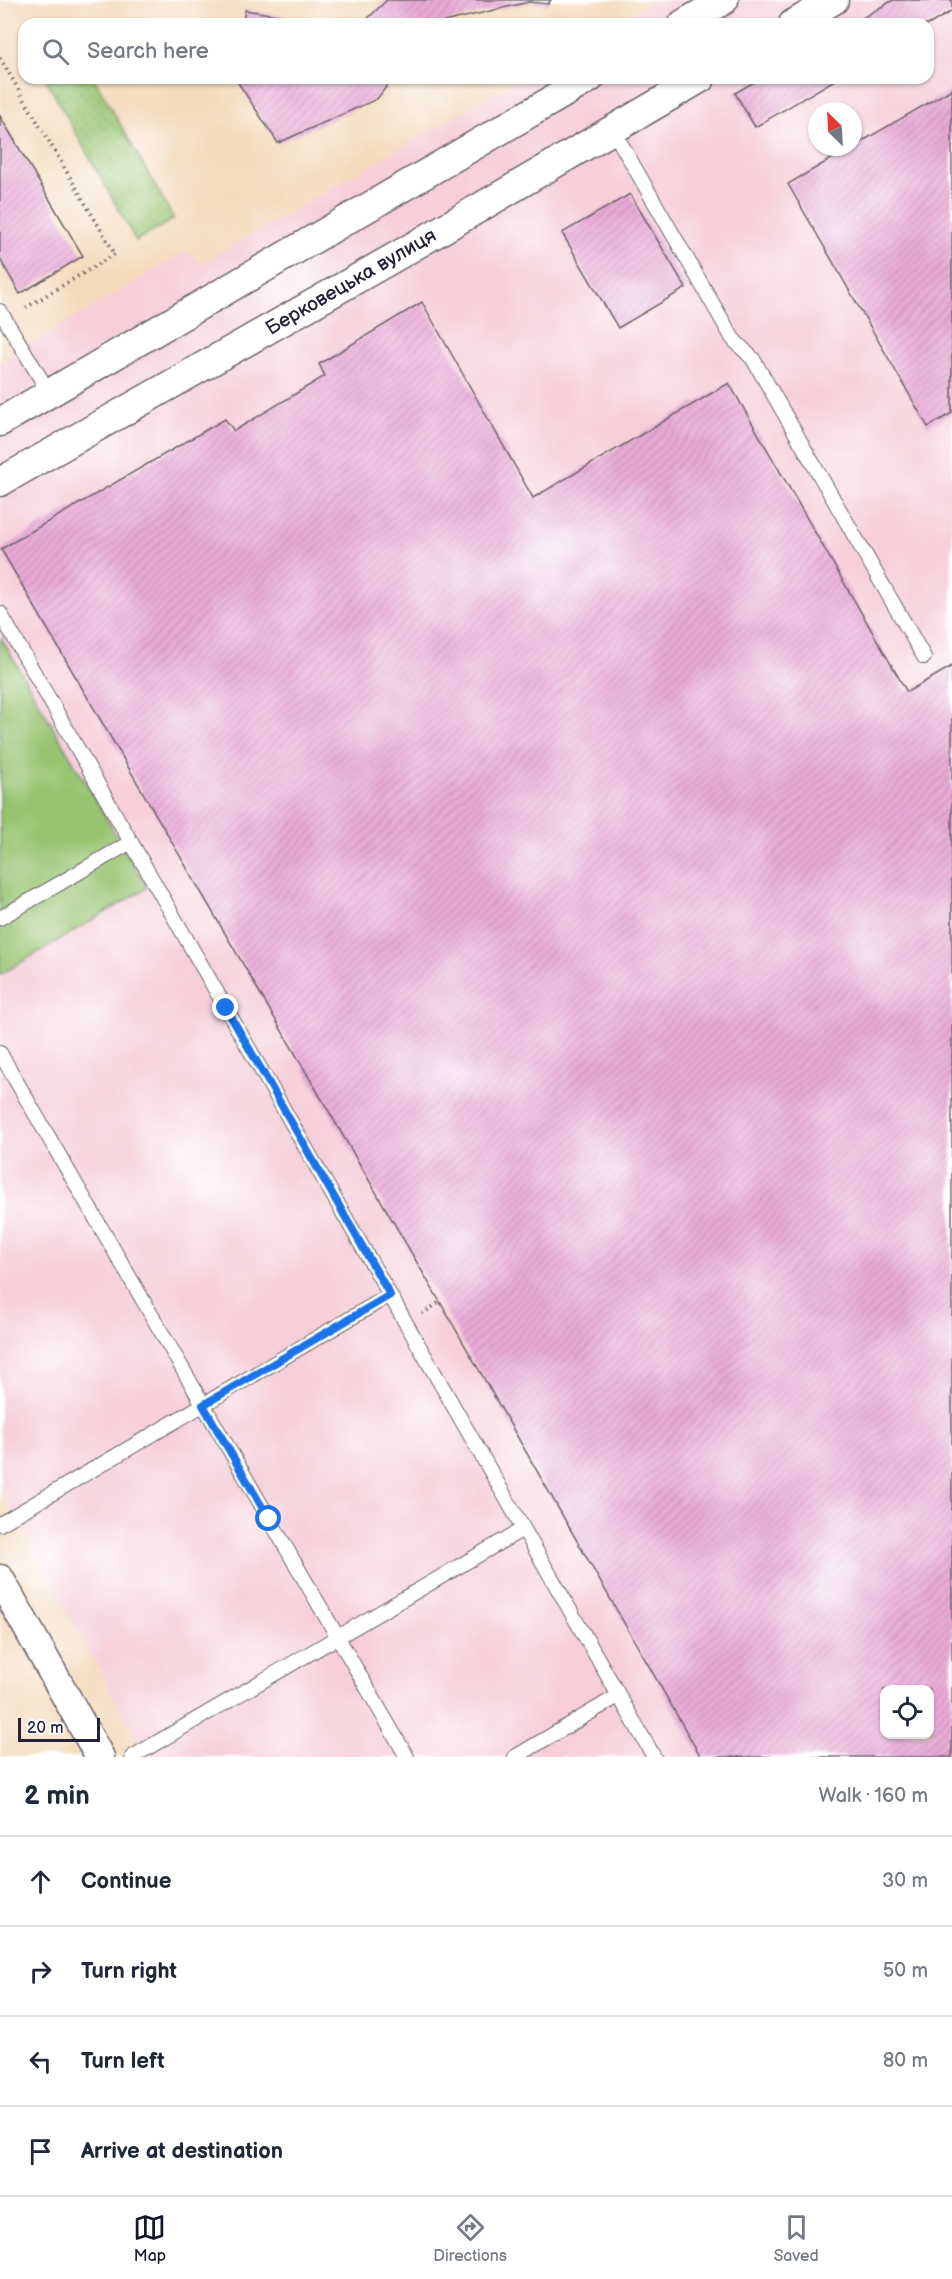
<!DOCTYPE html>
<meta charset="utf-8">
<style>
:root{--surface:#fff;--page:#f2f2f3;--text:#1f2937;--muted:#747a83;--line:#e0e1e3;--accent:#111827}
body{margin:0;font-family:"Balsamiq Sans",sans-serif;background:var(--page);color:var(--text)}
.controls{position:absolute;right:18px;bottom:18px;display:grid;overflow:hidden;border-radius:12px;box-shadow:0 2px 4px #0004}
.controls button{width:54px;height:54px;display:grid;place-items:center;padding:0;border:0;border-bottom:2px solid var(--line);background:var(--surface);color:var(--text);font:30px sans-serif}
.compass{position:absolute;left:808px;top:102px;width:54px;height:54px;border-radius:50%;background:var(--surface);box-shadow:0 2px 4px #0004;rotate:336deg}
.scale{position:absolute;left:18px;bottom:15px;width:82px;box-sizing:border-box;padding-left:6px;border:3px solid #22223b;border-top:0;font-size:16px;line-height:21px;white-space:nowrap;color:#22223b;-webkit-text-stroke:4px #fff;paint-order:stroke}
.stop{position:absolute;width:18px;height:18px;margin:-14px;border:4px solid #1a73e8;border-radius:50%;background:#fff}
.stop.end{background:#1a73e8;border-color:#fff;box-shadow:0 2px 6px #0008}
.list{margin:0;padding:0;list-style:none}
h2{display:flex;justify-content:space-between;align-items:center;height:78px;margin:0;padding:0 24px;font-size:26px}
h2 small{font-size:20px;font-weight:400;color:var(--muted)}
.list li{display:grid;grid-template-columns:39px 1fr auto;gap:18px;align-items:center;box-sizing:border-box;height:90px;padding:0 24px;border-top:2px solid var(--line)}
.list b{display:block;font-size:22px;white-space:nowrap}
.list em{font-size:20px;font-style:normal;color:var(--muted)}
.icon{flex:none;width:33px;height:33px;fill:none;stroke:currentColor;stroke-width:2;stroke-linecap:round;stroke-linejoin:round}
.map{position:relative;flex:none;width:952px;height:1757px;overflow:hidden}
.search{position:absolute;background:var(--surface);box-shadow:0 2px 4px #0004;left:18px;right:18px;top:18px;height:66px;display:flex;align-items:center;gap:15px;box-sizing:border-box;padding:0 21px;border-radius:18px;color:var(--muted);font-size:22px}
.sheet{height:438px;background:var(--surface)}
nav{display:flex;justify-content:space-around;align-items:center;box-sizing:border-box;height:84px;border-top:2px solid var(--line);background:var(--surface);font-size:16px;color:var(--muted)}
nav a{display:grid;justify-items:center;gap:3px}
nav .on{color:var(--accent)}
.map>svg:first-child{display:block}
.built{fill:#f6cfd9;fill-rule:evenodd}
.park{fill:url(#park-dots);stroke:#5d7356;stroke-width:1.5}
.pitch{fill:#98c472;stroke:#5d7356;stroke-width:1.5}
.building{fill:url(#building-hatch);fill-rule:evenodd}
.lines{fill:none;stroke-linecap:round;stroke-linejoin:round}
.lane-casing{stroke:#6c6268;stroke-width:16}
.street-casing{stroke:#6c6268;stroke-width:31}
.path{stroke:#6c6268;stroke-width:4;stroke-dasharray:1.5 4.5;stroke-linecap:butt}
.lane{stroke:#fff;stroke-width:14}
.street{stroke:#fff;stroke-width:28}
.route{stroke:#1a73e8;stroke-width:8}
.labels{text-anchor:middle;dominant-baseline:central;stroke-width:4.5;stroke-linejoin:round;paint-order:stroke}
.street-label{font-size:20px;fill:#22223b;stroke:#fff}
</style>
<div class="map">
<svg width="952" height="1757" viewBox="0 0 952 1757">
<defs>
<pattern id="park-dots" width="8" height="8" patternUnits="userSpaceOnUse" patternTransform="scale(1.5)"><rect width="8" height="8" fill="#98c472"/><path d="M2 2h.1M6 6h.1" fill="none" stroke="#83a864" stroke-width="1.8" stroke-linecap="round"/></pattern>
<pattern id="building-hatch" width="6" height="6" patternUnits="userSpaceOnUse" patternTransform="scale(1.5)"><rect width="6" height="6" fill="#e9aad7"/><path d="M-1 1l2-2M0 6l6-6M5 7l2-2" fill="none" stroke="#c892b9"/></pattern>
</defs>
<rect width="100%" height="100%" fill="#fff"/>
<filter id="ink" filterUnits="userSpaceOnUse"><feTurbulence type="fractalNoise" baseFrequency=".0167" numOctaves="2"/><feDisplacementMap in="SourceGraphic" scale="12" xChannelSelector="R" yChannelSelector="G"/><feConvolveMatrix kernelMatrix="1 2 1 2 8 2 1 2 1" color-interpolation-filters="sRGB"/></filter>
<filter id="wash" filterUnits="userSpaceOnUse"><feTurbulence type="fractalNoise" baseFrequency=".008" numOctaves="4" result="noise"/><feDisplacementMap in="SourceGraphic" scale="24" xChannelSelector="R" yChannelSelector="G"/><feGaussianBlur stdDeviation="1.35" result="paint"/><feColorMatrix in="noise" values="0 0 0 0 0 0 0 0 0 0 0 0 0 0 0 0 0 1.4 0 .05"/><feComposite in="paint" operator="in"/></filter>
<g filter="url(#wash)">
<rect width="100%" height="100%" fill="#f4dabc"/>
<path class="built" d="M655,0h297v1757h-805l-147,-267v-1128l185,-110 16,12 320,-186h407v-54h-314zM817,111h36v36h-36zM884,1690h46v44h-46z"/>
<path class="park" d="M45,78h49l80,141 -38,22z"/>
<path class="pitch" d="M1,638l146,250 -147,87v-336z"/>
<g id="blocks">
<path class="building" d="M387,0h164l-3,4 -19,-2 -94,22h-73z
M893,0h59v11l-24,14 -76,-1z
M245,10l81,13v1h-83z
M235,78h158l-16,21 -99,44z
M761,78h77l-83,49 -20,-34z
M952,89v324l-24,14 -140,-243z
M0,116l83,140 -63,38 -20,-35z
M630,194l56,94 -68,40 -56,-95z
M422,302l111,196 196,-115 178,309 45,-26v1091h-251l-261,-455 -439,-753 224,-130 9,12 91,-55 -6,-12zM930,1689v45h-46v-44z"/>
</g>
</g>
<g filter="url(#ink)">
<use href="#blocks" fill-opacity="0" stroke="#6c6268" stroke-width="1.5"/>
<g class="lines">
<defs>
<path id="lane" d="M613,130l120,209 20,20 171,298
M0,311l50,83
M0,613l654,1144
M0,918l131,-76
M0,1053l407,704
M0,1524l390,-229
M132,1757l391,-228
M515,1757l103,-61"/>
<path id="street" d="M683,24l41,-24
M793,24l41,-24
M0,422l590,-344
M0,482l402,-229 299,-175
M0,1579l100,178"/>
</defs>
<use href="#lane" class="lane-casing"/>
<use href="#street" class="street-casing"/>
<path class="path" d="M0,58l115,196 -93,56
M422,1314l18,-12"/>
<use href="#lane" class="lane"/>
<use href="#street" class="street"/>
</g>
</g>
<g class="lines" filter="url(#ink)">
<path class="route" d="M226,1008l164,287 -187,110 66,114"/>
</g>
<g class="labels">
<g class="street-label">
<text transform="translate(351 282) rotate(-30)">Берковецька вулиця</text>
</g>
</g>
</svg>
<div class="controls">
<button><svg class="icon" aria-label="locate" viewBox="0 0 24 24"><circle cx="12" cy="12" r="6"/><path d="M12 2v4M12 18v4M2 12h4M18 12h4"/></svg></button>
</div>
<svg class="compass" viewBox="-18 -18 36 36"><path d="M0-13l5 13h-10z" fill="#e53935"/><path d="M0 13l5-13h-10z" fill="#747a83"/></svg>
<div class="scale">20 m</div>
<div class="stop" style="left:269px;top:1519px"></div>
<div class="stop end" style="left:226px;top:1008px"></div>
<div class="search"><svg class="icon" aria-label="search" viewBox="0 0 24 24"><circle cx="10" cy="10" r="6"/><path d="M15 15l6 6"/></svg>Search here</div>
</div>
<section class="sheet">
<h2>2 min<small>Walk · 160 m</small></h2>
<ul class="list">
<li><svg class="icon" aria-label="ahead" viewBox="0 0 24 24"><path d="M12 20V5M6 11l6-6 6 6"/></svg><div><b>Continue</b></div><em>30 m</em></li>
<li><svg class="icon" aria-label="right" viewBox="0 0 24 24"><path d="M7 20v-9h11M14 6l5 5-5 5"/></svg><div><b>Turn right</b></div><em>50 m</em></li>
<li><svg class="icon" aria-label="left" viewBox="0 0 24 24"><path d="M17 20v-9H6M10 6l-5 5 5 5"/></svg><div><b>Turn left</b></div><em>80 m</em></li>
<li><svg class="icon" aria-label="arrive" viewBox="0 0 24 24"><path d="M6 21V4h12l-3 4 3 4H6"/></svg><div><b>Arrive at destination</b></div></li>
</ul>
</section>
<nav>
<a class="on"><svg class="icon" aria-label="map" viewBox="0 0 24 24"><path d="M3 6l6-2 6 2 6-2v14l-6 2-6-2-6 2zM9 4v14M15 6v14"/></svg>Map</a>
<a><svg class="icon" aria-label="directions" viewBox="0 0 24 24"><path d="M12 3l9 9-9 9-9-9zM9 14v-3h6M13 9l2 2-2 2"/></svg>Directions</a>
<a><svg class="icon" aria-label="saved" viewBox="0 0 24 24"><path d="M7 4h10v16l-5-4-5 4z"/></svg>Saved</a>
</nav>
